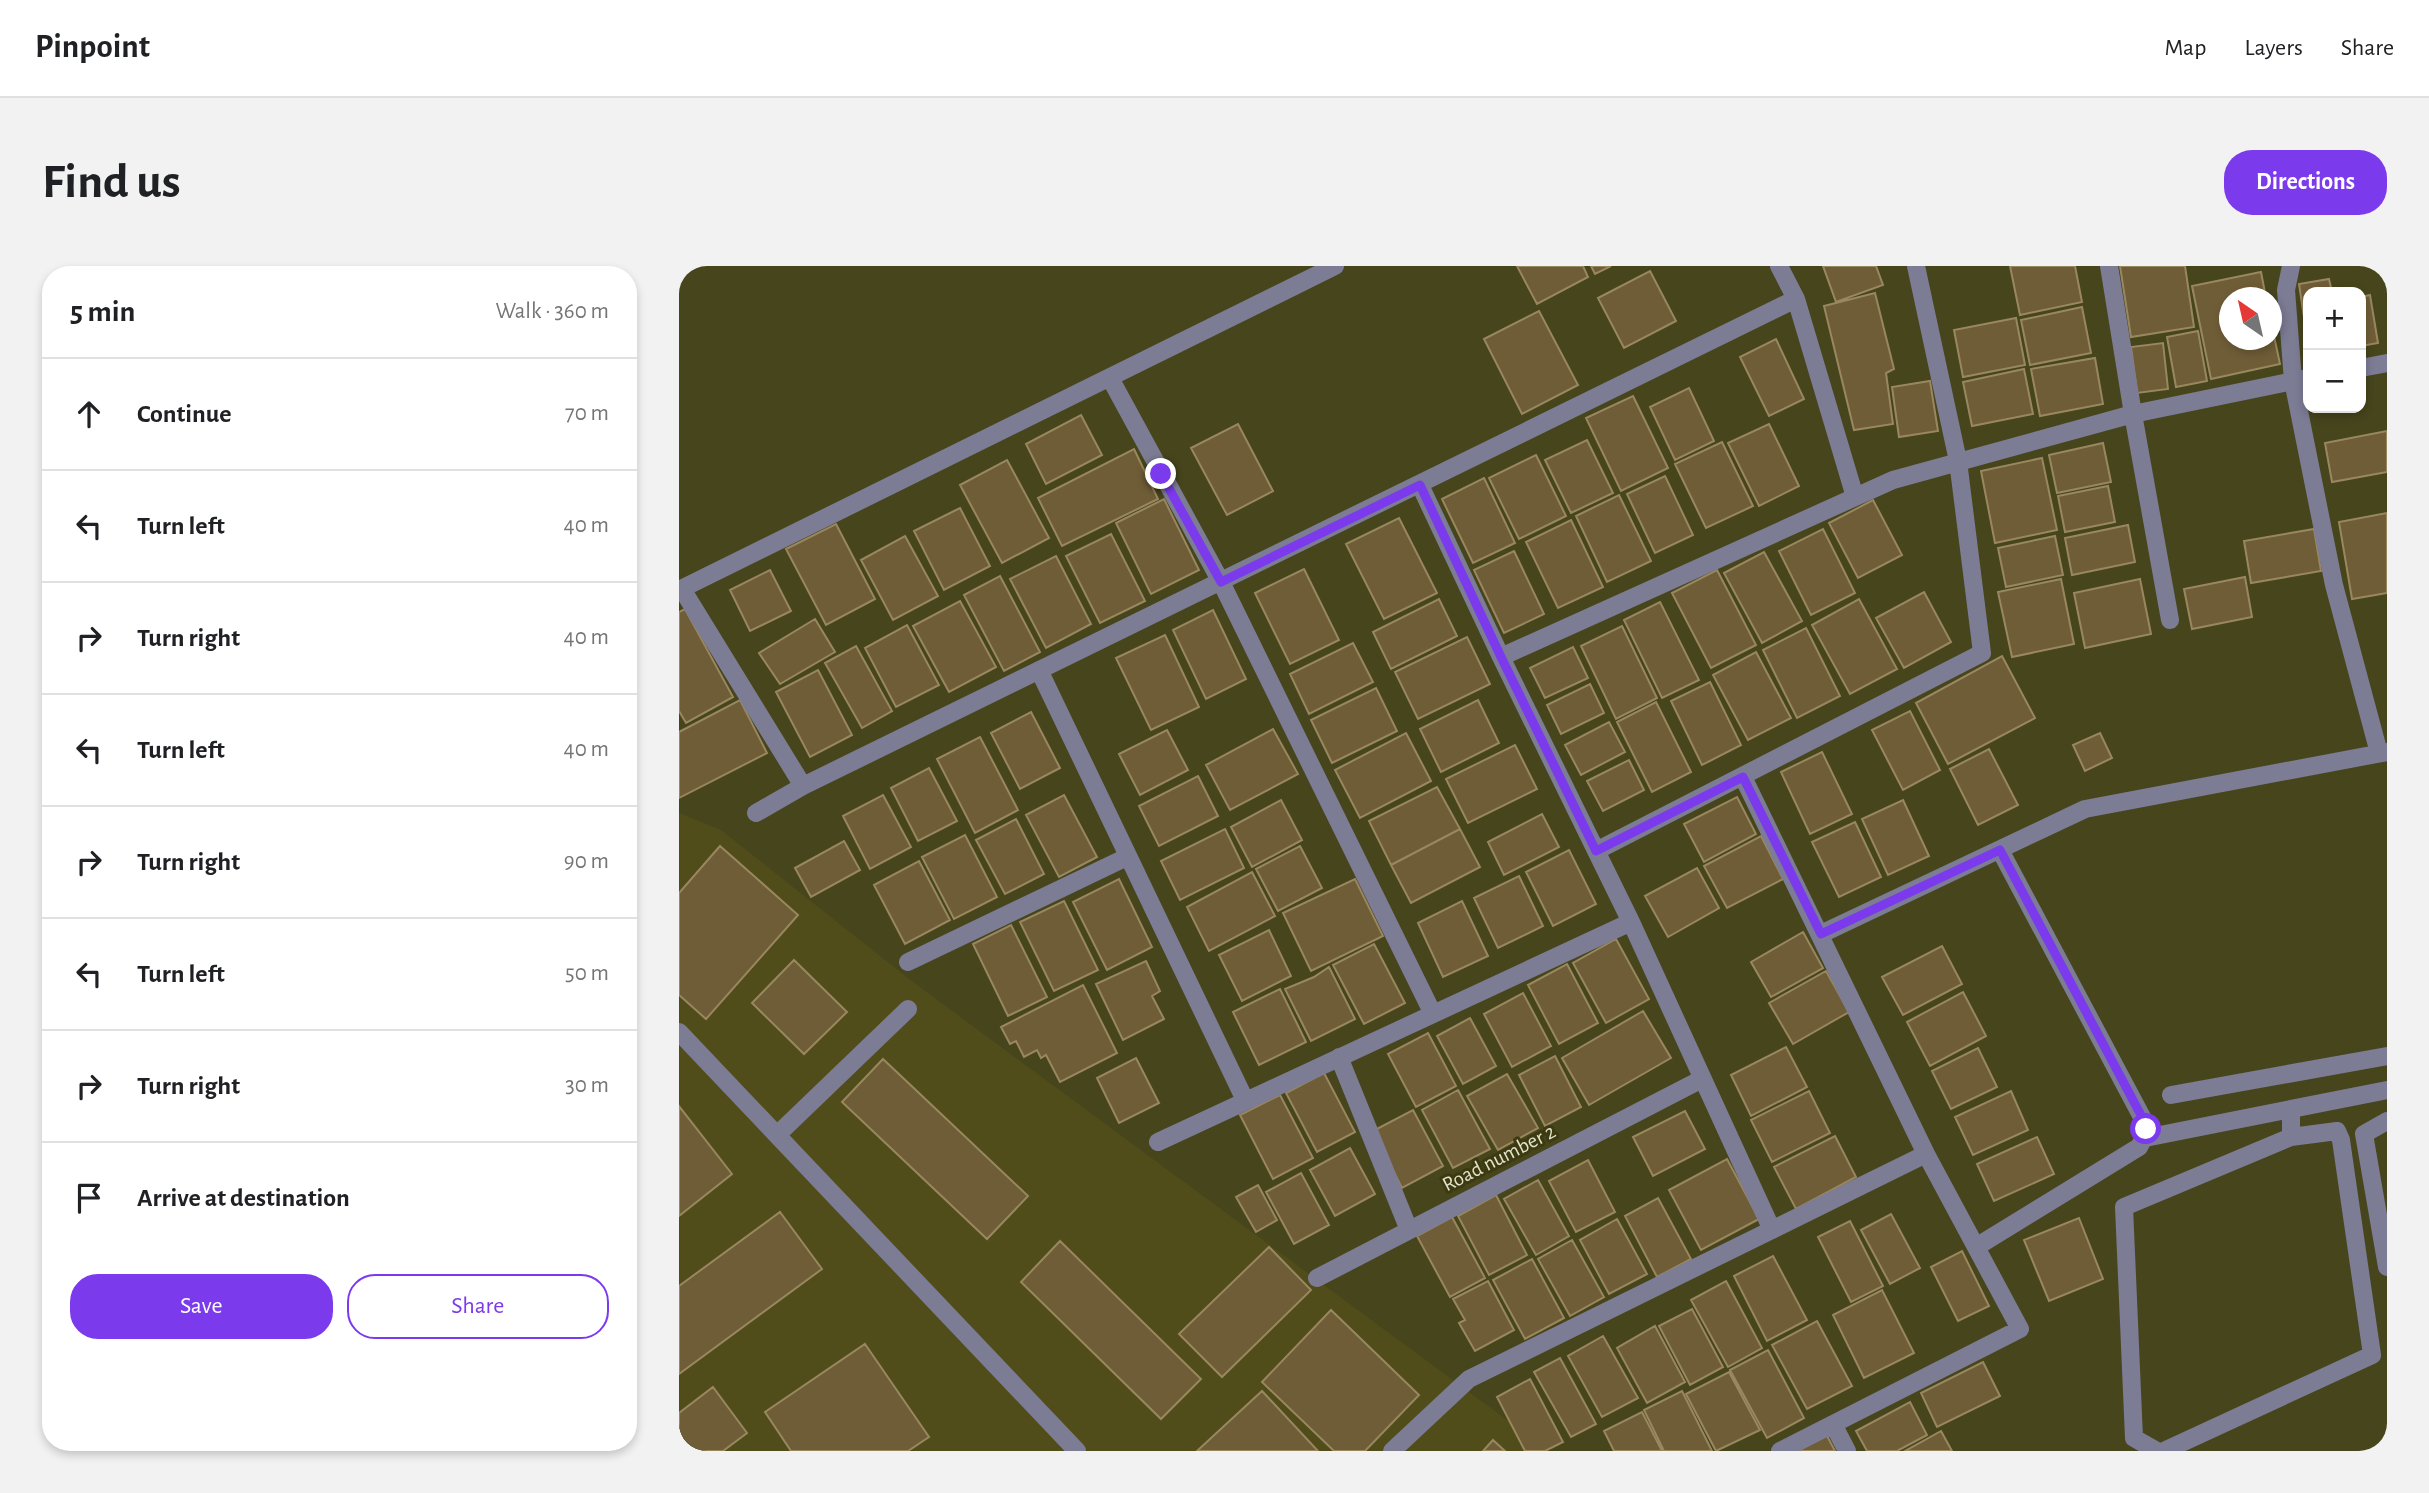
<!DOCTYPE html>
<meta charset="utf-8">
<style>
:root{--surface:#fff;--page:#f2f2f2;--text:#202124;--muted:#757577;--line:#e0e0e0;--accent:#7c3aed}
body{margin:0;font-family:"Alegreya Sans",sans-serif;background:var(--page);color:var(--text)}
.controls{position:absolute;right:21px;top:21px;display:grid;overflow:hidden;border-radius:14px;box-shadow:0 4px 10px #0003}
.controls button{width:63px;height:63px;display:grid;place-items:center;padding:0;border:0;border-bottom:2px solid var(--line);background:var(--surface);color:var(--text);font:35px sans-serif}
.compass{position:absolute;left:1540px;top:21px;width:63px;height:63px;border-radius:50%;background:var(--surface);box-shadow:0 4px 10px #0003;rotate:326deg}
.stop{position:absolute;width:21px;height:21px;margin:-16px;border:5px solid #7c3aed;border-radius:50%;background:#fff}
.stop.end{background:#7c3aed;border-color:#fff;box-shadow:0 2px 7px #0008}
.list{margin:0;padding:0;list-style:none}
h2{display:flex;justify-content:space-between;align-items:center;height:91px;margin:0;padding:0 28px;font-size:30px}
h2 small{font-size:23px;font-weight:400;color:var(--muted)}
.list li{display:grid;grid-template-columns:46px 1fr auto;gap:21px;align-items:center;box-sizing:border-box;height:112px;padding:0 28px;border-top:2px solid var(--line)}
.list b{display:block;font-size:26px;white-space:nowrap}
.list em{font-size:23px;font-style:normal;color:var(--muted)}
.actions{display:flex;gap:14px;padding:21px 28px}
.actions a{flex:1;padding:16px 0;border:2px solid var(--accent);border-radius:28px;text-align:center;font-size:24px;color:var(--accent)}
.actions .main{background:var(--accent);color:#fff}
.icon{flex:none;width:38px;height:38px;fill:none;stroke:currentColor;stroke-width:2;stroke-linecap:round;stroke-linejoin:round}
.map{position:relative;flex:none;width:1708px;height:1185px;overflow:hidden;border-radius:28px}
header{display:flex;align-items:center;gap:42px;box-sizing:border-box;height:98px;padding:0 35px;background:var(--surface);border-bottom:2px solid var(--line)}
header strong{font-size:33px}
nav{display:flex;gap:38px;margin-inline-start:auto;font-size:24px}
.intro{display:flex;align-items:center;justify-content:space-between;box-sizing:border-box;height:168px;padding:0 42px}
h1{margin:0;font-size:49px}
.button{padding:18px 32px;border-radius:28px;background:var(--accent);color:#fff;font-size:24px;font-weight:700}
main{display:flex;gap:42px;padding:0 42px}
aside{flex:1;background:var(--surface);border-radius:28px;box-shadow:0 4px 10px #0003}
.map>svg:first-child{display:block}
.built{fill:#504d1b}
.building{fill:#6f5d37;stroke:#99875f;stroke-width:2}
.lines{fill:none;stroke-linecap:round;stroke-linejoin:round}
.minor{stroke:#7c7c95;stroke-width:18}
.route{stroke:#7c3aed;stroke-width:9}
.labels{text-anchor:middle;dominant-baseline:central;stroke-width:6;stroke-linejoin:round;paint-order:stroke}
.street-label{font-size:21px;fill:#e3e2cc;stroke:#3c3a10}
</style>
<header>
<strong>Pinpoint</strong>
<nav><a>Map</a><a>Layers</a><a>Share</a></nav>
</header>
<div class="intro"><h1>Find us</h1><a class="button">Directions</a></div>
<main>
<aside>
<h2>5 min<small>Walk · 360 m</small></h2>
<ul class="list">
<li><svg class="icon" aria-label="ahead" viewBox="0 0 24 24"><path d="M12 20V5M6 11l6-6 6 6"/></svg><div><b>Continue</b></div><em>70 m</em></li>
<li><svg class="icon" aria-label="left" viewBox="0 0 24 24"><path d="M17 20v-9H6M10 6l-5 5 5 5"/></svg><div><b>Turn left</b></div><em>40 m</em></li>
<li><svg class="icon" aria-label="right" viewBox="0 0 24 24"><path d="M7 20v-9h11M14 6l5 5-5 5"/></svg><div><b>Turn right</b></div><em>40 m</em></li>
<li><svg class="icon" aria-label="left" viewBox="0 0 24 24"><path d="M17 20v-9H6M10 6l-5 5 5 5"/></svg><div><b>Turn left</b></div><em>40 m</em></li>
<li><svg class="icon" aria-label="right" viewBox="0 0 24 24"><path d="M7 20v-9h11M14 6l5 5-5 5"/></svg><div><b>Turn right</b></div><em>90 m</em></li>
<li><svg class="icon" aria-label="left" viewBox="0 0 24 24"><path d="M17 20v-9H6M10 6l-5 5 5 5"/></svg><div><b>Turn left</b></div><em>50 m</em></li>
<li><svg class="icon" aria-label="right" viewBox="0 0 24 24"><path d="M7 20v-9h11M14 6l5 5-5 5"/></svg><div><b>Turn right</b></div><em>30 m</em></li>
<li><svg class="icon" aria-label="arrive" viewBox="0 0 24 24"><path d="M6 21V4h12l-3 4 3 4H6"/></svg><div><b>Arrive at destination</b></div></li>
</ul>
<div class="actions"><a class="main">Save</a><a>Share</a></div>
</aside>
<div class="map">
<svg width="1708" height="1185" viewBox="0 0 1708 1185">
<rect width="100%" height="100%" fill="#47451c"/>
<path class="built" d="M0,547l42,17 188,149 640,472h-870z"/>
<path class="building" d="M838,0h66l5,11 -51,27z
M912,0h20l-16,8z
M1144,0h53l7,19 -47,17z
M1331,0h65l7,36 -62,13z
M1441,0h65l9,61 -63,10z
M1697,0h11v17z
M971,5l26,50 -52,27 -26,-50z
M1582,6l5,26h-37v42h42v-18l9,42 -69,15 -19,-93z
M1650,13l3,13h-24v52l-9,-60z
M1196,27l19,76 -8,4 7,51 -39,6 -30,-124z
M1691,29l8,48 -17,3v-49z
M1403,41l9,46 -61,12 -9,-45z
M860,45l39,74 -56,29 -38,-75z
M1337,52l9,47 -62,12 -9,-47z
M1519,65l9,50 -31,6 -9,-50z
M1097,73l28,60 -35,17 -29,-59z
M1484,77l5,46 -31,4 -6,-46z
M1416,92l8,46 -63,12 -9,-47z
M1345,103l9,45 -61,12 -9,-44z
M1251,115l8,50 -39,6 -7,-50z
M1010,122l25,53 -39,19 -25,-53z
M954,130l35,72 -47,23 -35,-73z
M402,149l21,40 -56,29 -20,-40z
M559,158l35,67 -46,24 -36,-67z
M1090,158l30,62 -40,20 -31,-63z
M1708,165v41l-55,10 -7,-39z
M908,174l26,53 -42,20 -26,-53z
M1043,176l31,64 -47,22 -31,-64z
M1424,177l8,39 -54,11 -8,-38z
M455,183l24,50 -96,47 -24,-48z
M857,189l30,61 -47,23 -30,-61z
M1363,192l15,72 -62,13 -14,-72z
M328,194l42,78 -47,25 -42,-78z
M986,210l28,59 -38,18 -28,-59z
M805,212l31,65 -42,20 -31,-64z
M1429,220l7,36 -50,10 -7,-36z
M940,229l32,66 -44,21 -31,-66z
M485,233l35,71 -48,24 -35,-71z
M1194,234l29,55 -44,23 -29,-55z
M281,242l30,58 -46,24 -30,-59z
M1708,247v80l-35,6 -13,-77z
M720,252l38,75 -53,26 -38,-75z
M892,254l32,67 -45,21 -32,-66z
M157,258l39,75 -49,26 -40,-76z
M1449,259l7,37 -63,13 -7,-37z
M1144,263l32,64 -44,22 -32,-64z
M1635,263l7,42 -70,12 -7,-42z
M432,268l34,67 -45,22 -34,-67z
M226,270l33,60 -45,24 -32,-60z
M1376,270l8,39 -57,12 -8,-39z
M835,285l30,63 -40,19 -30,-63z
M1085,286l38,69 -40,22 -38,-70z
M377,290l35,68 -45,24 -36,-69z
M625,303l35,71 -49,24 -35,-71z
M91,304l21,41 -41,20 -20,-41z
M1038,304l39,75 -45,23 -39,-75z
M321,310l40,76 -36,19 -40,-76z
M1566,311l7,40 -60,12 -8,-40z
M1382,313l13,65 -62,13 -14,-65z
M1461,313l11,55 -66,14 -11,-55z
M1245,326l27,50 -47,26 -28,-50z
M760,333l18,37 -66,33 -18,-37z
M1180,333l38,70 -47,25 -38,-69z
M281,335l36,66 -47,25 -36,-66z
M981,336l39,78 -37,18 -38,-78z
M6,343l48,88 -47,26 -7,-12v-99z
M534,344l33,69 -40,20 -33,-69z
M136,353l20,33 -55,32 -21,-31z
M228,359l32,60 -43,22 -31,-59z
M943,360l35,72 -41,21 -35,-73z
M1127,362l34,68 -43,22 -34,-68z
M486,369l34,72 -48,23 -35,-72z
M788,371l23,47 -72,35 -23,-47z
M674,377l20,39 -64,32 -19,-40z
M177,380l36,65 -30,17 -37,-65z
M894,381l15,31 -43,20 -15,-30z
M1077,386l35,66 -43,22 -35,-65z
M1323,390l33,62 -87,46 -32,-61z
M139,404l34,65 -42,22 -34,-65z
M1031,416l31,63 -39,20 -31,-64z
M911,418l14,29 -43,21 -14,-29z
M697,422l21,43 -65,32 -21,-43z
M61,434l27,53 -88,45v-66z
M799,434l21,43 -58,29 -21,-43z
M977,436l35,70 -39,20 -35,-70z
M1231,445l30,59 -37,20 -31,-60z
M352,446l29,56 -40,21 -29,-56z
M930,456l16,30 -44,23 -16,-30z
M594,463l25,45 -68,36 -24,-45z
M488,464l21,40 -48,25 -21,-41z
M727,467l25,48 -71,37 -25,-48z
M1421,467l12,25 -27,13 -12,-26z
M301,471l38,73 -43,23 -38,-74z
M836,479l22,44 -69,34 -22,-44z
M1310,483l29,56 -40,20 -28,-56z
M1143,486l30,62 -42,20 -29,-62z
M950,494l15,30 -41,21 -16,-30z
M250,502l28,53 -39,20 -27,-53z
M519,510l20,40 -59,30 -20,-40z
M758,521l23,42 -69,36 -22,-44z
M204,529l28,52 -41,22 -27,-53z
M385,529l33,62 -38,20 -33,-62z
M1058,531l19,37 -52,28 -20,-38z
M602,534l21,40 -50,27 -21,-40z
M1224,534l26,56 -41,19 -26,-56z
M863,548l17,33 -55,28 -16,-33z
M337,553l28,55 -39,20 -29,-54z
M1176,556l26,55 -42,20 -27,-55z
M546,563l19,39 -64,32 -19,-39z
M781,563l20,38 -69,36 -20,-38z
M286,569l32,62 -43,22 -32,-62z
M1082,570l22,43 -56,29 -23,-42z
M165,575l16,29 -49,27 -16,-29z
M41,580l78,69 -92,104 -27,-24v-102z
M621,580l22,42 -44,23 -22,-42z
M890,584l27,54 -43,22 -27,-54z
M240,595l31,59 -45,24 -31,-59z
M1018,602l22,40 -51,29 -23,-41z
M573,606l23,44 -66,35 -22,-44z
M840,610l24,50 -45,22 -24,-50z
M440,613l33,68 -45,23 -34,-68z
M676,613l28,57 -72,35 -28,-58z
M385,635l34,69 -44,21 -34,-69z
M783,635l26,55 -45,21 -25,-54z
M332,659l36,72 -39,19 -35,-72z
M590,664l22,46 -49,25 -23,-46z
M1124,666l20,36 -52,29 -20,-35z
M937,673l33,60 -43,24 -33,-60z
M695,678l31,59 -41,21 -31,-59z
M1263,680l20,38 -59,31 -21,-38z
M115,694l53,52 -43,42 -52,-51z
M467,695l14,30 -8,5 12,23 -41,21 -27,-56z
M888,698l31,59 -39,21 -31,-59z
M650,701l26,52 -44,22 -26,-52 29,-12z
M1147,705l23,41 -56,32 -24,-41z
M404,719l34,68 -57,29 -14,-27 -5,3 -4,-8 -13,7 -8,-16 -6,3 -9,-17z
M601,723l26,53 -47,23 -26,-53z
M1284,726l23,44 -56,30 -23,-44z
M844,727l28,53 -39,21 -28,-53z
M964,745l28,47 -82,47 -27,-47z
M791,752l26,48 -33,18 -26,-48z
M749,767l28,53 -40,21 -28,-53z
M1107,781l21,40 -56,29 -20,-41z
M1299,782l19,39 -46,22 -19,-38z
M876,790l26,51 -36,19 -26,-51z
M457,792l23,45 -40,20 -22,-45z
M204,793l145,137 -41,43 -145,-137z
M645,807l31,59 -38,20 -31,-59z
M828,808l31,54 -40,22 -31,-54z
M779,824l32,59 -37,19 -31,-58z
M1130,825l21,42 -58,29 -21,-42z
M1332,825l17,39 -55,25 -18,-38z
M601,829l33,63 -40,21 -33,-64z
M0,840l53,68 -53,42z
M734,844l30,56 -41,22 -29,-57z
M1006,845l20,38 -52,27 -20,-39z
M1156,870l21,41 -60,32 -22,-42z
M1358,871l17,37 -60,27 -17,-37z
M671,882l25,46 -40,22 -25,-46z
M1048,893l32,60 -58,31 -32,-60z
M909,894l27,52 -39,20 -27,-51z
M622,907l28,52 -35,19 -28,-52z
M859,914l31,56 -33,19 -32,-56z
M579,919l19,35 -21,12 -20,-35z
M817,929l31,60 -38,20 -31,-59z
M979,932l33,61 -34,18 -32,-61z
M101,946l42,57 -143,105v-88z
M1212,948l29,54 -30,16 -29,-54z
M773,951l33,61 -35,19 -33,-61z
M1400,952l24,61 -54,22 -25,-61z
M938,953l30,55 -38,20 -29,-54z
M1171,955l33,65 -32,16 -33,-65z
M893,974l32,57 -34,19 -32,-57z
M381,975l141,138 -40,40 -140,-137z
M590,981l42,43 -89,87 -43,-43z
M1283,985l27,55 -31,15 -27,-54z
M1094,990l34,64 -40,21 -33,-65z
M853,993l32,59 -39,21 -32,-59z
M809,1015l26,49 -39,21 -16,-28 6,-3 -12,-21z
M1047,1015l36,67 -34,19 -37,-67z
M1203,1024l32,63 -50,25 -31,-63z
M1013,1043l31,58 -33,18 -31,-59z
M652,1044l88,85 -54,56h-31l-72,-69z
M1138,1055l35,65 -45,23 -35,-64z
M976,1060l30,56 -38,21 -30,-55z
M924,1070l35,62 -36,19 -34,-61z
M186,1078l64,93 -21,14h-117l-26,-39z
M1089,1084l36,68 -37,20 -37,-68z
M881,1092l36,66 -25,13 -37,-65z
M1304,1096l17,34 -63,31 -16,-34z
M1050,1106l31,58 -44,21 -30,-57z
M851,1113l33,63 -18,9h-20l-28,-54z
M34,1121l34,46 -24,18h-44v-38z
M583,1125l56,60h-121z
M1003,1125l30,60h-48l-20,-41z
M1231,1136l17,33 -30,16h-30l-11,-20z
M963,1146l20,39h-48l-10,-20z
M1262,1165l11,20h-47z
M1147,1168l9,17h-41z
M814,1174l12,11h-22z"/>
<g class="lines">
<path class="minor" d="M1100,0l17,33 59,198
M1430,0l24,148 37,206
M1612,0l-5,24 7,91 41,204 45,168
M1682,102l26,-5
M431,112l111,204 212,432
M741,219l81,172 130,265 141,308
M3,323l121,197
M0,324l656,-324
M822,391l392,-177 240,-66 175,-36
M360,404l206,430
M1064,511l183,377 94,175 -240,122
M77,547l47,-27 993,-487
M917,585l386,-198 -24,-192 -42,-195
M1142,668l264,-125 302,-57
M229,696l219,-105
M0,766l398,419
M660,791l70,173
M1492,829l216,-39
M1708,855l-23,13 23,133
M98,869l131,-126
M1466,872l242,-48
M479,876l473,-220
M1297,981l163,-100c6,-10 8,-16 4,-28l-143,-269
M638,1012l385,-199
M1154,1158l14,27
M713,1185l77,-72 457,-225
M1478,1185l-23,-13 -10,-231 167,-70v-28
M1485,1185l208,-96 -31,-215 -4,-9 -46,6"/>
</g>
<g class="lines">
<path class="route" d="M482,208l60,108 199,-97 81,172 95,194 147,-74 78,157 179,-84 143,269 3,10"/>
</g>
<g class="labels">
<g class="street-label">
<text transform="translate(820 892) rotate(-27)">Road number 2</text>
</g>
</g>
</svg>
<div class="controls">
<button>+</button>
<button>−</button>
</div>
<svg class="compass" viewBox="-18 -18 36 36"><path d="M0-13l5 13h-10z" fill="#e53935"/><path d="M0 13l5-13h-10z" fill="#757577"/></svg>
<div class="stop" style="left:1467px;top:863px"></div>
<div class="stop end" style="left:482px;top:208px"></div>
</div>
</main>
